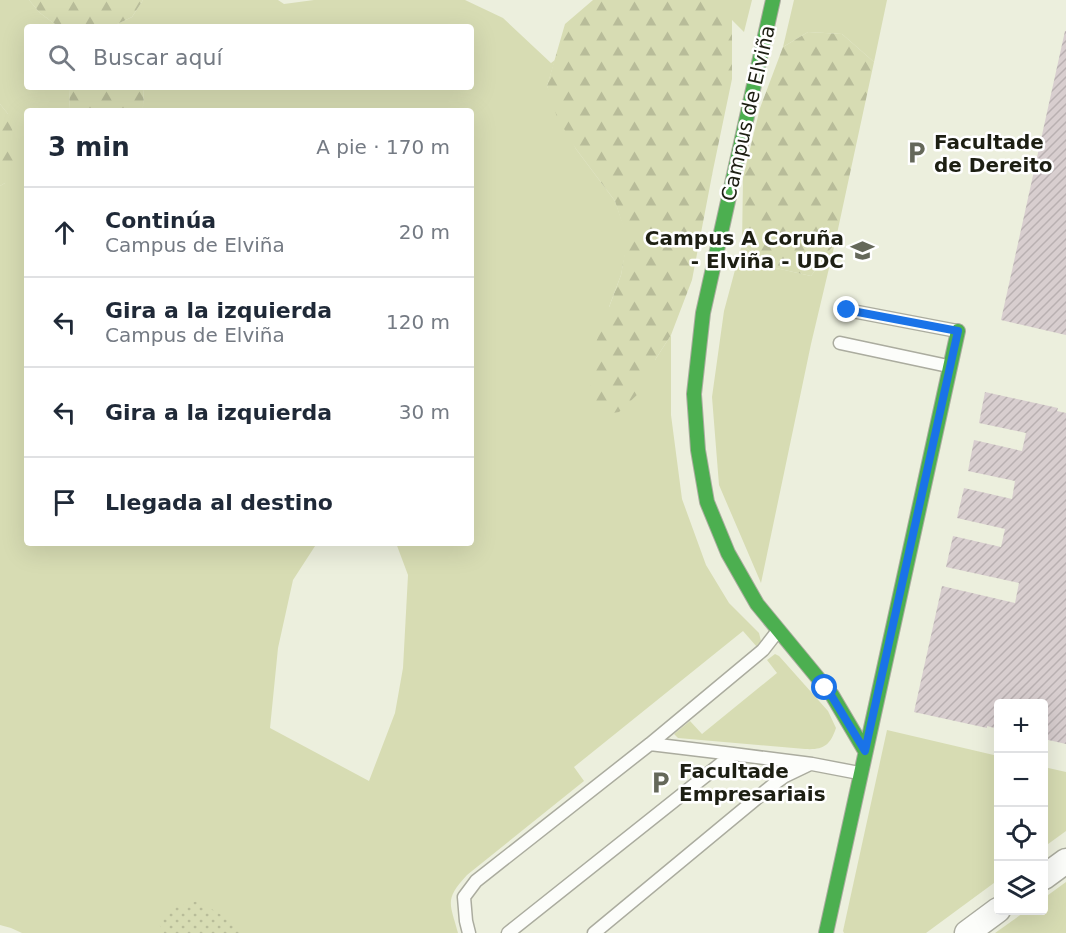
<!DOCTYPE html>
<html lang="es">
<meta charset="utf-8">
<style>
:root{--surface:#fff;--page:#f2f2f3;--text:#1f2937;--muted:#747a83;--line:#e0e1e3}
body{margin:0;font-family:"DejaVu Sans",sans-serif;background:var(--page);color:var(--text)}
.controls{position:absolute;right:18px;bottom:18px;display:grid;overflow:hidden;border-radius:6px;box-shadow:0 6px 24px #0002}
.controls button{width:54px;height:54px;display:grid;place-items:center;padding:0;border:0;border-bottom:2px solid var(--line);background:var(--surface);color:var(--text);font:30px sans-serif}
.stop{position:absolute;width:18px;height:18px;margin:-14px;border:4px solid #1a73e8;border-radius:50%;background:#fff}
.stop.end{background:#1a73e8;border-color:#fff;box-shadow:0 2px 6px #0008}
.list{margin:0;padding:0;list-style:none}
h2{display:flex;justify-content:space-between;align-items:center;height:78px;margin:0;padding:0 24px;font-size:26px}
h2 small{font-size:20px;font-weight:400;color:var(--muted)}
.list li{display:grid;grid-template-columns:39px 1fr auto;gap:18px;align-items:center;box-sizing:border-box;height:90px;padding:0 24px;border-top:2px solid var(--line)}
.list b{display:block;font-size:22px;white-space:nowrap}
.list p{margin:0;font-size:20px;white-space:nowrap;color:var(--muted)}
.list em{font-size:20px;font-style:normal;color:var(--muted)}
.icon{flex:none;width:33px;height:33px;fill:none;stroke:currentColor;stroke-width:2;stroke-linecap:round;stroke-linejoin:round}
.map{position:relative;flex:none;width:1066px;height:933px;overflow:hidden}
.search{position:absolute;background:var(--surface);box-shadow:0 6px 24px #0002;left:24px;top:24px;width:450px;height:66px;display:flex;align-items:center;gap:15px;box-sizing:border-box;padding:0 21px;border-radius:6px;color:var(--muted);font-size:22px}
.panel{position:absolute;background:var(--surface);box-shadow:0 6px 24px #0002;left:24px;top:108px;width:450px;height:438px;border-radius:6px}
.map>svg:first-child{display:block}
.green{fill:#d7dcb3}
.forest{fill:url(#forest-firs)}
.garden{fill:url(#garden-dots)}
.building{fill:url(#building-hatch)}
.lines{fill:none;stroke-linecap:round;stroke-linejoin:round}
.lane-casing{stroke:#abac9f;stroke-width:15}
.street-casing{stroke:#abac9f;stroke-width:27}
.fast-casing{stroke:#abac9f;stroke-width:16}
.lane{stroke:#fcfdfa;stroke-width:12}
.street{stroke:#fcfdfa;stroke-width:24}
.fast{stroke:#4caf50;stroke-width:14}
.route{stroke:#1a73e8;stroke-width:8}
.labels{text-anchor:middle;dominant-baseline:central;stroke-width:5;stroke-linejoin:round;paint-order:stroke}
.street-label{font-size:20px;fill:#1d1f13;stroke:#fff}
.poi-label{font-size:20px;font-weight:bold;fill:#1d1f13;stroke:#fff;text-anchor:start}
</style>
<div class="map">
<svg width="1066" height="933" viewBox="0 0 1066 933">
<defs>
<pattern id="forest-firs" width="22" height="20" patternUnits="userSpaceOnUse" patternTransform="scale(1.5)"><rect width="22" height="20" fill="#d7dcb3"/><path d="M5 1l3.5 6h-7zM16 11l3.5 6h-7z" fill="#b8bc99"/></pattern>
<pattern id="garden-dots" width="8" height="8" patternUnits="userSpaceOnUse" patternTransform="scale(1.5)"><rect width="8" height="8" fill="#d7dcb3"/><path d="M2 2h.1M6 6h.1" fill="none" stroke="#b8bc99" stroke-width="1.8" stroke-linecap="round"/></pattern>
<pattern id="building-hatch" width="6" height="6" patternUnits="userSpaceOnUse" patternTransform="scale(1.5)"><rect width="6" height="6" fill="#d8cecf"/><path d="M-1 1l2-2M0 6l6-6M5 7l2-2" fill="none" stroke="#b9b0b1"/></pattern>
</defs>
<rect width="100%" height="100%" fill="#ecefdd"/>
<path class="green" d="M0,0h29l11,13 19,14h-32v60h42l1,24h-43v432h290l-24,37 -15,68 -8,80 99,53 26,-68 8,-45 5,-93 -12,-32h75v-432h-331l4,-7 -1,-17h328v-60h-360l21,-10 11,-17h135l6,4 30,-4h151l38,18 48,45 4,-3 -8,26 29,63 39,52 13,38 -7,36 -12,32 46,53 16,-25v80l11,84 24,66 23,38 30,30 2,8 -4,6 -14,-16 -169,136 10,14 -117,94c-23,25 -17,28 -9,58h-436l-11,-5 -11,-3v-739l5,-3 3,-69 -8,-10z
M717,0h35l-8,32 -12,-12z
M794,0h93l-13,62 -32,-28 -34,-2 -25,15z
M835,243l-24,101 -50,239 -42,-98 -7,-88 12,-86 18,-67 25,22 44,10z
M775,654l4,2 49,55 8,17c-6,18 -13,22 -31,21l-127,-11 -4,-4 16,-13 12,13 75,-61 -10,-13z
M887,730l111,26v124l-72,53h-82l-1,-2z
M1044,767l22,5v59l-22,16z
M1066,882v51h-71l31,-22 18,-1v-12z"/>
<path class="forest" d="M29,0h114l-11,17 -21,10h-52l-19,-14z
M593,0h125l14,18v61l-19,91 -21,110 -21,55 -16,25 -16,33 -20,19 -19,3 -11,-9 3,-53 29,-78 6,-36 -12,-38 -39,-52 -19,-32 -10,-31 18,-62z
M808,32l34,2 32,28 -39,181 -24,33 -44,-10 -25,-22 1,-66 17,-70 23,-61z
M69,87h74l1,18 -4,6h-70z
M0,104l8,10 10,38 -13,31 -5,3z"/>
<path class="garden" d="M198,901l32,19 12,13h-78l-6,-11 13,-14z"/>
<path class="building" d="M1065,31h1v304l-65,-15z
M985,392l73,16 -1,3 9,2v331l-22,-5v-35h-46v25l-11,-3v2l-73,-16 28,-126 73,17 4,-20 -73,-16 7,-31 48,11 4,-18 -48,-11 7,-30 48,11 3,-18 -47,-10 6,-31 48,11 4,-18 -47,-10z"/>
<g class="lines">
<defs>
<path id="lane" d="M847,310l110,21
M840,343l108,23
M650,744l83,10
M469,933l-3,-12 -2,-24 12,-16 174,-137 113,-94 14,-18
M508,933l225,-179 79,10 47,9
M594,933l180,-149 11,-8 25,-12"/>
<path id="street" d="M1044,877l22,-16
M967,933l31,-23"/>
<path id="fast" d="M773,0l-70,313 -9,81 4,56 9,52 21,51 29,51 75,91 33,56
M826,933l132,-602"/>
</defs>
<use href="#lane" class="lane-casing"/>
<use href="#street" class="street-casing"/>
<use href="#fast" class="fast-casing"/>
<use href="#lane" class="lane"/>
<use href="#street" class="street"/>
<use href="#fast" class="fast"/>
</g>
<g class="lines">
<path class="route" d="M825,688l6,7 34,56 93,-420 -111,-21"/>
</g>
<defs>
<symbol id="parking-bare" viewBox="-9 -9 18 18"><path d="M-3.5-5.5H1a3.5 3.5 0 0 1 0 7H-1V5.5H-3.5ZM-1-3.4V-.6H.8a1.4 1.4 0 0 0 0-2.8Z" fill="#65685a" stroke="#fff" stroke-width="2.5" paint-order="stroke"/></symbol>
<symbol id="university-bare" viewBox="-9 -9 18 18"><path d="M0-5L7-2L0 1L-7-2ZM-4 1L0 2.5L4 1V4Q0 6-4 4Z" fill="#65685a" stroke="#fff" stroke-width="2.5" paint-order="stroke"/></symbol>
</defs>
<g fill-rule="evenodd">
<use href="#parking-bare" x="900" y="136" width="33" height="33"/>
<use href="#university-bare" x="846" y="234" width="33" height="33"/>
<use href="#parking-bare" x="644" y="766" width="33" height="33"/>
</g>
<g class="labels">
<g class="street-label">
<text transform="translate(748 113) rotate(-77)">Campus de Elviña</text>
</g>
<g class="poi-label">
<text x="934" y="142">Facultade<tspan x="934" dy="23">de Dereito</tspan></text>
<text x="844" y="238" text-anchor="end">Campus A Coruña<tspan x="844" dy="23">- Elviña - UDC</tspan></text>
<text x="679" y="771">Facultade<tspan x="679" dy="23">Empresariais</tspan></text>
</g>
</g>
</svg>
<div class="controls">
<button>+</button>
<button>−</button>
<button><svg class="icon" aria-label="locate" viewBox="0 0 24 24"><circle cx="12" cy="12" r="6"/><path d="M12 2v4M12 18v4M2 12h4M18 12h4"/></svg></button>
<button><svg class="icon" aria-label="layers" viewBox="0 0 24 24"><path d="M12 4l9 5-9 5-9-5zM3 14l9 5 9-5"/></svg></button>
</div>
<div class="stop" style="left:825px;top:688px"></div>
<div class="stop end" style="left:847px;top:310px"></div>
<div class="search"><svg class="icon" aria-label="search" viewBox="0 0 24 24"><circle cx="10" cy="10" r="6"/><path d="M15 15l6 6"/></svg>Buscar aquí</div>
<section class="panel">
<h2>3 min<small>A pie · 170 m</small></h2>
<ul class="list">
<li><svg class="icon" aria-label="ahead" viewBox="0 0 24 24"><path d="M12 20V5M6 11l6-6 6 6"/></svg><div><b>Continúa</b><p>Campus de Elviña</p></div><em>20 m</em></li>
<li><svg class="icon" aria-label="left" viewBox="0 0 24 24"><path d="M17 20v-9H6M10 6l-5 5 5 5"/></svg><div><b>Gira a la izquierda</b><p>Campus de Elviña</p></div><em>120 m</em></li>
<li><svg class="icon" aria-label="left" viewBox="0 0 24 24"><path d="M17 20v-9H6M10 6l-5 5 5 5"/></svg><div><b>Gira a la izquierda</b></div><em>30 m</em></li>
<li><svg class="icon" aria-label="arrive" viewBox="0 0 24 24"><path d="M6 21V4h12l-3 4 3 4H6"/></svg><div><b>Llegada al destino</b></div></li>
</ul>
</section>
</div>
